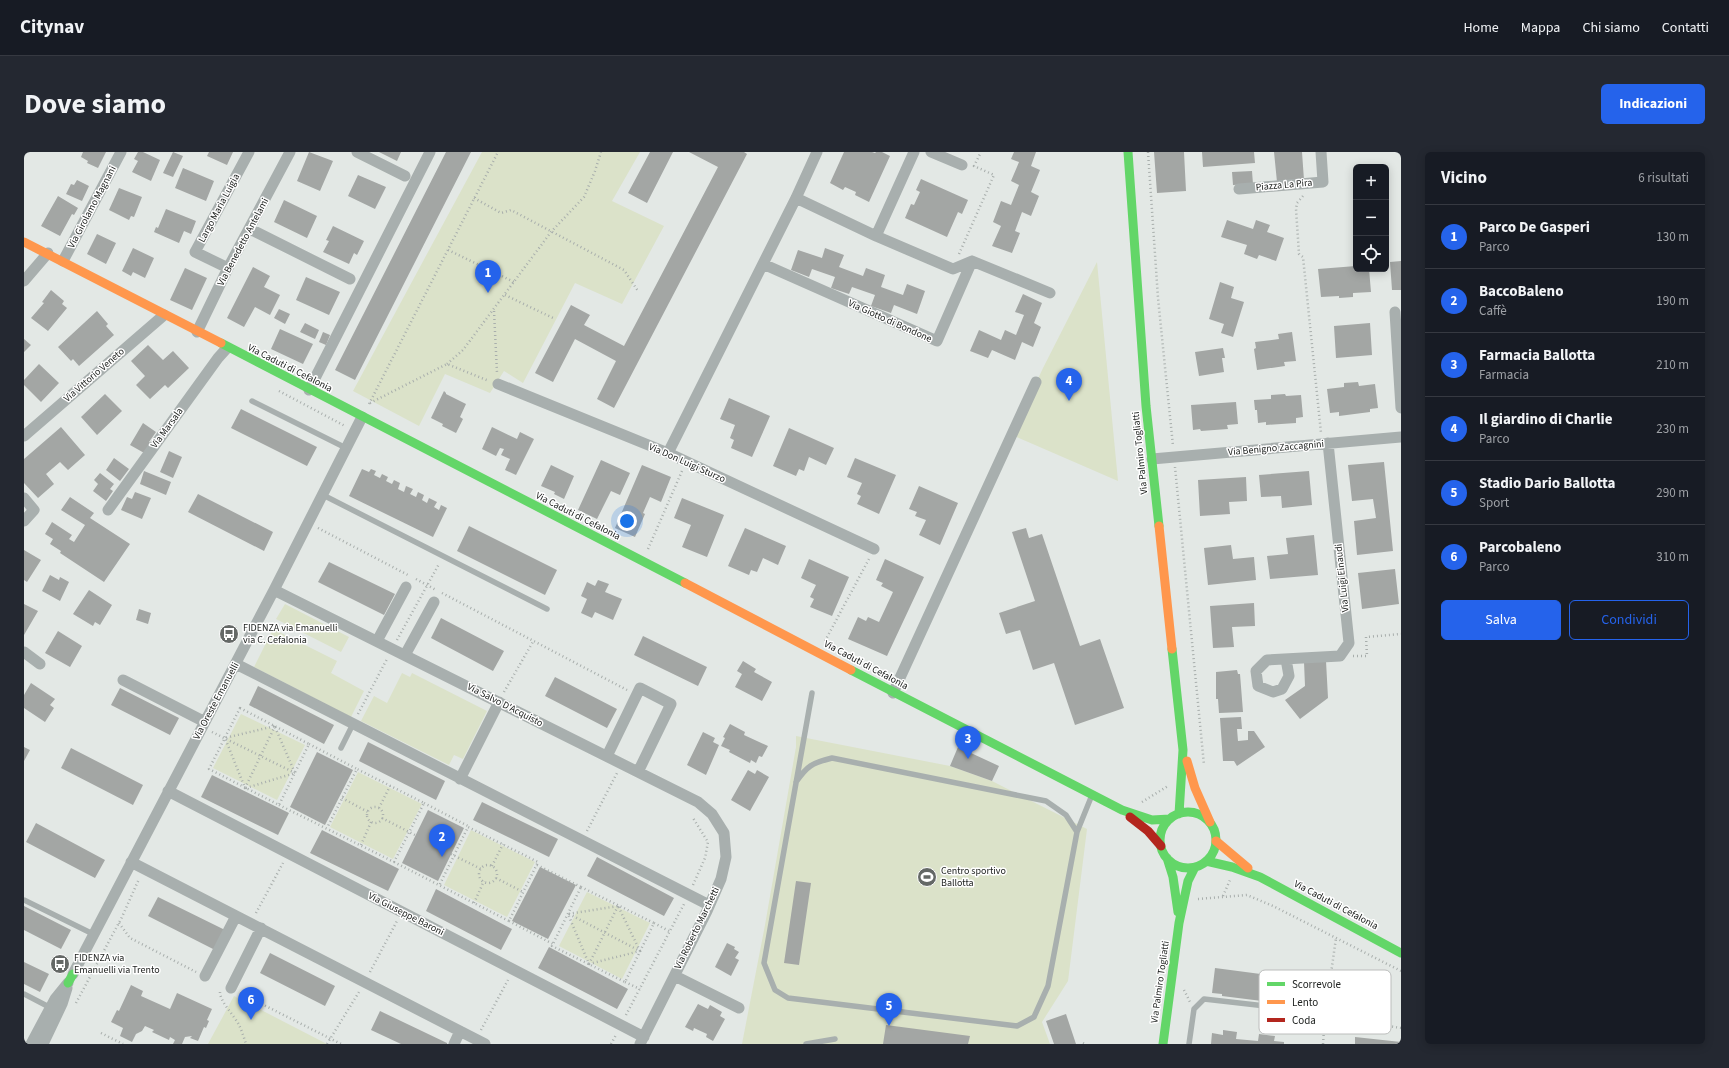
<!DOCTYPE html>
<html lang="it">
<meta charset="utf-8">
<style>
:root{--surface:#171b24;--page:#242831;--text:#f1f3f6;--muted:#9ea1a6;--line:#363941;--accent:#2563eb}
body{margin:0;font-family:"Source Sans 3",sans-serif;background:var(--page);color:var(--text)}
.controls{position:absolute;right:12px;top:12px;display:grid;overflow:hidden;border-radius:6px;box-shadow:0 2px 10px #0003}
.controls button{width:36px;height:36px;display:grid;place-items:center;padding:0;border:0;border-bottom:1px solid var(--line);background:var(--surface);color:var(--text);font:20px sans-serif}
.you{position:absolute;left:603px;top:369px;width:14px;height:14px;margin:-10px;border:3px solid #fff;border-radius:50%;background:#1a73e8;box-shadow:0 0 0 6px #1a73e833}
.badge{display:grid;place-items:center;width:26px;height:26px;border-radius:50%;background:var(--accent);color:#fff;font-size:13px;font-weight:700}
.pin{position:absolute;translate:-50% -33px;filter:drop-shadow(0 1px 2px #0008)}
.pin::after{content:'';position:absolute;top:21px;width:14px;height:12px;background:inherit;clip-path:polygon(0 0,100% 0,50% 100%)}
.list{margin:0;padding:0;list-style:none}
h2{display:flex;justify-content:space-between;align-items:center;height:52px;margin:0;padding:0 16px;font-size:17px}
h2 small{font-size:13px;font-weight:400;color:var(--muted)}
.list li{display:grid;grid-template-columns:26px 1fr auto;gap:12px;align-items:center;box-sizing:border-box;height:64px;padding:0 16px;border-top:1px solid var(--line)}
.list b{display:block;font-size:15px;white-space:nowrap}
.list p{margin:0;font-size:13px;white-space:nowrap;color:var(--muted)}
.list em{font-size:13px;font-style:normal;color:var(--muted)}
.actions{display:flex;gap:8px;padding:12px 16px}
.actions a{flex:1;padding:9px 0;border:1px solid var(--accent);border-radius:6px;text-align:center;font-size:14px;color:var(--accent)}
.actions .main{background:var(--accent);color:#fff}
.icon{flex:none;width:22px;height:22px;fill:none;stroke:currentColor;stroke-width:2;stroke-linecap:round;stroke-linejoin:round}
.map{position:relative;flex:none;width:1377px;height:892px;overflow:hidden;border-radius:6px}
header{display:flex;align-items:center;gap:24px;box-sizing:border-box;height:56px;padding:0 20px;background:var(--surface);border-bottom:1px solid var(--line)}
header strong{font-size:19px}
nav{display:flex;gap:22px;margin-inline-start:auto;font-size:14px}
.intro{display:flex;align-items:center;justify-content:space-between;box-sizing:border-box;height:96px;padding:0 24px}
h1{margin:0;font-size:28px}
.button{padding:10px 18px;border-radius:6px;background:var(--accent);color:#fff;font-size:14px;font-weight:700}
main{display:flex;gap:24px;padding:0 24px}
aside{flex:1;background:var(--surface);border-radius:6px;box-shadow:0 2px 10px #0003}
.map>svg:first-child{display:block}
.green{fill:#dbe2c9}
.building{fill:#a3a6a4}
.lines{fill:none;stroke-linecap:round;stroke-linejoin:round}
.path{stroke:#a8aeac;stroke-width:2.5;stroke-dasharray:1 3;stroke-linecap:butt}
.lane{stroke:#a8afae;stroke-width:5.5}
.street{stroke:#a8afae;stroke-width:11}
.fast{stroke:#63d668;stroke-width:9}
.slow{stroke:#ff974d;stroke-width:9}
.jam{stroke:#b3261e;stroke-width:9}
.labels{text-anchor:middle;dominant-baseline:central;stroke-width:3;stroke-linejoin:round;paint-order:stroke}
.street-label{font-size:10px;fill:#202321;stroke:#fff}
.poi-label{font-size:10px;fill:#202321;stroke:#fff;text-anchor:start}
.key{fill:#fff;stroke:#bcbdbc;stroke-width:1}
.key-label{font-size:11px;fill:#202321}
</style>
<header>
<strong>Citynav</strong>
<nav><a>Home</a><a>Mappa</a><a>Chi siamo</a><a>Contatti</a></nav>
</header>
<div class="intro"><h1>Dove siamo</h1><a class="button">Indicazioni</a></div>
<main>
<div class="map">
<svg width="1377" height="892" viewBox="0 0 1377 892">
<rect width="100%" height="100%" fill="#e3e8e5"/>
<path class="green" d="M458,0h158l-28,49 52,25 -42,78 -47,-21 -52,100 -19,-12 -14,22 -45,-19 -26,52 -66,-35z
M1073,110l21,219 -106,-46 31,-67z
M261,452l64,33 -8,15 -65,-33z
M249,477l64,32 -6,12 33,18 -13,26 -97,-50z
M378,521l8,4 2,-4 75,38 -24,48 -9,-4 -5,10 -88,-44 13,-25 13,7z
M217,562l64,31 -28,55 -64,-32z
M772,584l154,30 42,15 95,48 -19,152 -26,41 8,22h-308l23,-119 31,-178z
M334,620l64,32 -29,55 -63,-32z
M447,678l64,32 -28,55 -63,-32z
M563,740l63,31 -28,56 -63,-33z
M210,844l93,48h-119z"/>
<path class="building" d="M59,0h23l-8,16 -11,-5 1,-2 -7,-4z
M114,0h5l17,8 -9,21 -19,-9 6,-11 -4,-2z
M149,0l10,4 -10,21 -10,-4z
M185,0h24l-6,13 -20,-9z
M285,0l24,9 -13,30 -23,-10z
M355,0h22l-4,9z
M422,0h25l-116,228 -20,-10z
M626,0h23l-26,51 -19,-10z
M665,0h55l3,2 -133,254 -17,-9 19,-38 -41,-22 -22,43 -18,-9 36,-68 19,10 -6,10 40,21 94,-179z
M820,0h28l3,1 1,-1h6l8,4 -21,46 -14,-7 1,-3 -11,-5 -2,3 -13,-7z
M990,0h22l-5,14 9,4 -9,22 8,4 -8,20 -9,-4 -7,19 5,2 -8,20 -20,-7 9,-20 -8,-4 8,-21 10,4 8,-20 -8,-4 8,-19 -8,-3z
M1130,0h30l2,39 -29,2z
M1178,0h52l1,11 -52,4z
M1250,0h28l2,28 -27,2z
M159,16l31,13 -8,20 -31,-13z
M1228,19l1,13 -20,1 -1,-13z
M334,23l28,12 -11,22 -27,-13z
M897,27l47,21 -6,14 -4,-2 -11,25 -42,-19 6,-14 3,1 6,-13 -4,-2z
M53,28l12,6 -7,15 -16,-7 5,-10 3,1z
M95,36l23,9 -8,20 -3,-1 -2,4 -20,-10z
M34,44l20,12 -4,7 -2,-1 -12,22 -19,-10z
M260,48l33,16 -10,22 -33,-16z
M142,57l30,12 -5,13 -7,-3 -5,12 -25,-11 2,-5 2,1z
M1203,68l26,9 3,-9 14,5 -3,7 17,6 -8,23 -17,-6 -2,4 -13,-5 3,-9 -26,-8z
M309,74l31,15 -7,14 -3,-2 -5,11 -26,-12 6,-11 -3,-1z
M73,82l19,9 -10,21 -19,-10z
M109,96l21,10 -9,20 -12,-6 -2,4 -9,-5z
M801,96l19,7 -5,12 24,9 3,-8 19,7 -4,12 22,8 4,-11 18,7 -8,23 -23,-9 -3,8 -20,-7 4,-11 -23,-8 -3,7 -18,-6 4,-11 -23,-8 -3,8 -18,-7 7,-20 24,8z
M1377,109v29h-9l-2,-28z
M1332,114v3h13l2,23 -18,1v4l-14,1v-2l-18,1 -3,-28z
M229,115l17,9 -6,11 16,8 -10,20 -15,-8 -11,20 -17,-9z
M161,116l22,10 -15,32 -22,-10z
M282,125l34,15 -11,23 -33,-15z
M1196,130l14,5 -3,11 13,4 -11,35 -12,-4 3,-9 -15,-5z
M27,138l13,11 -2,3 5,4 -19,23 -17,-13 13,-15 -2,-1z
M999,142l19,9 -8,20 7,4 -8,20 -11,-5 -7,18 -23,-10 -4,8 -18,-7 9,-21 22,10 4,-10 11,5 8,-20 -9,-3z
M255,157l11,5 -5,10 -11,-6z
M73,159l11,13 -2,2 8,9 -35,31 -6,-7 -2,2 -13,-14z
M281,171l14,7 -4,9 -15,-7z
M1346,171l2,32 -36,3 -2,-32z
M256,177l33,15 -10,20 -32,-15z
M299,180l7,3 -4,10 -7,-3z
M1268,180l4,29 -12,1 1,4 -28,4 -3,-21 2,-1 -1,-6 24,-3 -1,-5z
M0,187l7,6 -7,7z
M124,193l15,15 10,-9 16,17 -21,20 -3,-3 -15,14 -14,-14 9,-9 -14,-15z
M1199,196l2,10h-3l2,14 -25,4 -4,-24z
M15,212l20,19 -18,19 -17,-17v-5z
M1334,230l1,4 16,-2 3,24 -8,1v3l-31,4v-4l-9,1 -3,-24 17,-2v-4z
M420,239l2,2v1l20,10 -6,13 3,2 -7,14 -14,-7 1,-2 -12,-6z
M81,242l17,17 -25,24 -16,-18z
M1261,242l1,2 15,-1 2,22 -7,1v5l-30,2v-3l-8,1 -1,-13h-2l-1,-10 17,-1v-4z
M705,246l41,18 -18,41 -21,-9 3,-8 -4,-2 5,-13 -15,-6z
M1212,250l2,22 -11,1 1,4 -27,2 -1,-2 -7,1 -2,-25z
M217,257l76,38 -10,19 -76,-38z
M119,271l13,9 -7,10 3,2 -6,10 -16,-9z
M37,275l24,28 -17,15 -8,-8 -14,12 8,10 -16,14 -14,-15v-24z
M468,275l25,12 3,-7 14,7 -18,36 -11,-5 5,-11 -9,-4 3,-6 -4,-1 -4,8 -14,-7z
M765,276l45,20 -8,17 -17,-8 -5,14 -5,-2 -3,7 -23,-10z
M145,299l13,6 -9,21 -13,-6z
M90,306l15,11 -9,12 -14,-11z
M831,306l41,17 -17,39 -22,-10 4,-8 -4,-2 5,-11 -15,-6z
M577,308l29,13 -10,22 -9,-4 -14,28 -19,-9z
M1360,310l9,89 -36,4 -3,-34 22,-3 -3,-19 -21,2 -4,-36z
M527,313l23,11 -10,23 -10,-5 1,-2 -14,-6z
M618,313l29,12 -10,25 -11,-5 -7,16 2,1 -10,23 -20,-9z
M338,317l7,3 2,-3 5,2 -2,4 6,3 2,-4 6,3 -2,4 6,3 2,-4 6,3 -2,6 6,3 2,-6 7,3 -3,5 6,3 2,-5 6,3 -2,5 5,3 2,-5 8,4 -3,5 5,3 2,-5 6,3 -14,29 -84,-41z
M120,319l27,11 -5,13 -26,-11z
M1285,319l3,34 -30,3 -1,-12 -20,1 -2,-22z
M76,321l14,11 -4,5 3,2 -7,10 -13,-10 5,-7 -4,-4z
M1222,325l1,24 -18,1 1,12 -30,2 -2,-36z
M895,334l39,17 -18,42 -21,-10 7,-15 -11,-4 2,-4 -8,-3z
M111,340l16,6 -9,21 -21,-9 6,-13 5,2z
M174,342l75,38 -9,19 -76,-39z
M46,345l24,16 -4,5 40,26 -26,38 -44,-29 1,-2 -11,-7 3,-5 -8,-5 7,-12 20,13 -3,4 5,3 11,-17 -24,-15z
M658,346l42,17 -17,42 -25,-10 9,-22 -17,-7z
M445,374l88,44 -12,25 -88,-44z
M721,376l41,18 -8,19 -15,-7 -6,14 -6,-2 -2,5 -21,-9z
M1002,376l3,10 13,-4 38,112 20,-7 24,69 -49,17 -21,-62 -21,7 -13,-40 -14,4 -7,-21 36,-12 -23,-69z
M1290,383l4,40 -48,4 -3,-23 21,-2 -2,-16z
M1207,393l2,14 21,-2 2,23 -48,5 -4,-37z
M0,398l17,10 -14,22 -3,-2z
M785,407l40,18 -17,39 -22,-9 4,-8 -4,-2 6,-12 -15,-7z
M861,407l39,18 -37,79 -39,-17 10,-22 8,4 2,-4 11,5 14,-30 -12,-6 2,-3 -7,-3z
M305,410l66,32 -11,21 -66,-33z
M1371,417l4,35 -37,5 -4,-36z
M26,423l9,5 1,-3 9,5 -9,19 -18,-10z
M574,428l11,4 -4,8 17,7 -9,21 -18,-8 -3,6 -11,-5 6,-14 -6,-3 6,-14 8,4z
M65,438l23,15 -12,20 -5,-3 -2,4 -20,-12z
M1230,451l1,23 -23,1 2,20 -21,1 -3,-42z
M0,452l14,7 -14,24z
M115,457l12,4 -3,11 -12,-4z
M417,466l63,33 -11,20 -62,-33z
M34,479l24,15 -12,21 -25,-14z
M619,484l64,31 -9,19 -64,-31z
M719,509l13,8 -2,3 18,10 -10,19 -27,-14 7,-13 -5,-3z
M1302,509l2,37 -28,21 -15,-19 20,-14 -1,-24z
M1213,518l1,4h2l3,38 -24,1 -1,-14h-2v-27z
M531,525l62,32 -10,19 -62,-32z
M7,531l24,16 -5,6 4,3 -9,14 -21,-14v-13z
M234,534l76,39 -10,19 -75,-39z
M96,536l59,30 -9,17 -59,-30z
M1217,565l1,12h-5l1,12 10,-1v-9h6l11,16 -28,19 -3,-5h-11l-3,-43z
M706,572l15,8 -1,3 24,11 -6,11 -3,-1 -3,7 -5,-3 -1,3 -21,-11 1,-2 -9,-4 4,-8 -2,-1z
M679,580l12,6 -2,4 6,3 -13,30 -19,-10z
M344,590l77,39 -9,19 -77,-39z
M0,595l6,3 -6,11z
M934,595l41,19 -7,15 -42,-15z
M47,596l72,37 -10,20 -72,-37z
M293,600l36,18 -28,55 -35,-18z
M724,618l7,4 2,-4 12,7 -19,34 -19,-11z
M188,623l77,38 -11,22 -77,-38z
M458,650l76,37 -9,18 -76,-37z
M404,658l36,18 -26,53 -36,-18z
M12,671l69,37 -10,18 -69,-36z
M298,678l77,39 -11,22 -78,-38z
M573,705l77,41 -10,18 -77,-40z
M516,715l36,18 -28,54 -36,-18z
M772,729l15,2 -12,82 -15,-2z
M412,737l76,40 -11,21 -75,-39z
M134,745l67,33 -10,20 -67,-34z
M0,754l47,24 -10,19 -37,-19z
M703,791l8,4 -1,2 5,3 -4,6 4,2 -8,16 -16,-9z
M525,795l79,42 -11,20 -79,-41z
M246,801l65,33 -10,20 -65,-33z
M0,810l25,12 -9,18 -16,-8z
M1191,816l77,10 -3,24 -9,-1 -1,2 -57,-7v-2l-10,-1z
M107,833l12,6 -2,5 29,13 7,-16 35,16 -5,11 2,1 -3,7 -2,-1 -6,14 -8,-3 2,-2 -7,1 -3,7h-9l2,-4 -5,-3 -1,3 -17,-8 2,-2 -9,-4 -3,5 -6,3 -4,8 -12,-6 3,-8 -12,-6 6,-12 2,1z
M674,852l10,5 2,-4 12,7 -2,4 5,3 -12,22 -7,-4 1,-3 -13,-6 -1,3 -8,-4z
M356,859l67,32v1h-46l-30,-14z
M1042,862l10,30h-22l-8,-23z
M862,873l84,11 -2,8h-85z
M1199,878l14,2 -1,7 22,2 1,-7 16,2 -1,5 10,1v2h-73l1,-11 11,2z
M1331,885l46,5v2h-46z"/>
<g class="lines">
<path class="path" d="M1124,0l10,146 15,148
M1279,44l-6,7 -1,6 3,45 4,3 18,176
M450,46l27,15 10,-3 113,60 14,21
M424,98l66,32
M935,102l35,-79 -20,-9 7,-14
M481,143l48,23
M470,159l3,62
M423,212l16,-14 88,-118 33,-35 11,-26 6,-19
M255,239l66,35
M346,251l77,-39 42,17
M345,252l129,-252
M1151,315l29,298
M294,376l90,47
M624,397l34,-78
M392,427l20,11
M418,441l185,97
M373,488l42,-76
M801,489l44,-82
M1329,504h14l-1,-19 35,-3
M480,540l30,-52
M216,556l69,36 -30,61 -70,-36z
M334,562l29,-55
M251,574l-30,62 -20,-50z
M188,580l83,41
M285,592l48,25
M222,636l49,-15 -20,-46
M318,646l26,14
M1118,650l26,-16
M400,651l44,23
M255,653l115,57 30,-59 -67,-34 -30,59
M343 663a8 8 0 1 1 16 0a8 8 0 1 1-16 0Z
M355,656l11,-22
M358,666l33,17
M563,679l30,-58
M337,693l10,-23
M427,702l30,15
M370,710l115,59 29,-59 -70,-35 -29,59
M513,713l44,22
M455 722a9 9 0 1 1 18 0a9 9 0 1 1-18 0Z
M468,714l11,-22
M472,726l27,14
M669,733l12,-27 3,-16 -15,-24
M557,735l73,36 -29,59 -73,-36z
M1199,744l7,-16
M1174,747l49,-4 26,11 128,65
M450,751l10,-22
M594,754l-29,58 -21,-50z
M232,761l27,-50
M545,762l71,37 -22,-45
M485,769l44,23
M95,771l11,15 66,34
M630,771l15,8
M565,812l51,-13
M346,820l27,-51
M601,830l15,7
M1160,838l6,12
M196,840c0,10 14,23 19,33 3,6 5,13 7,19
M216,841l101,51
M52,851l46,-86 17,-38
M602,863l58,-111
M1301,864l11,-78
M457,878l27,-50
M77,881l22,11
M1059,891l2,1
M303,892l32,-52
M587,892l5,-9
M1299,892l2,-28 76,12"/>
<path class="lane" d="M228,249l94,47
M299,343l224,114
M317,596l12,-24
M772,630c11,-16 16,-19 36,-24l214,43 20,14 11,17 -29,154 -14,31 -17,9 -229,-28 -13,-8 -11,-27 48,-270
M1053,680l15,-37
M0,748l69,34
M0,842l27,14
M782,892l29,-5
M1165,892l5,-35 10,-10 88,10"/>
<path class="street" d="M333,0l48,24
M907,0l31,13
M1215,37l84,-7 -2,-30
M772,46l80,38 77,33 19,-8 78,32
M226,77l100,50
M852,84l38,-84
M39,109l58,-109
M739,112l174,77 35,-80
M204,116l-33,-16 54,-100
M0,129l24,-28
M1371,160l6,96
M173,180l31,-64 62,-116
M474,232l170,69 206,96
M285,238l121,-238
M0,284l140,-121
M644,301l128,-255 21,-46
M1128,307l249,-22
M0,346l10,12 -10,11
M84,358l110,-152 9,-10
M250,438l424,212 14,12 12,19 2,24 -5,22 -14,32 -67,133
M353,489l29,-54
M0,500l16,12
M381,503l29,-53
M1262,507l3,17 -7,13 -9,3 -15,-6 -2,-15 11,-11 73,-4 9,-13 -21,-200
M212,512l473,241
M99,528l82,42
M869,541l143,-311
M583,604l33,-68 31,16 -33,68
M436,627l39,-77
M144,639l476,246
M107,710l354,182
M49,822l201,-384 88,-173
M181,824l31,-60
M651,824l64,32
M207,836l30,-60
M7,892l24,-45 13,-16
M19,892l19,-40 5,-16
M430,892l6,-13"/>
<path class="fast" d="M1104,0l18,254 13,120
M197,191l464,240
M1148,497l11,101 -4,64
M827,518l271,140 30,10 18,-1
M1136 688a28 28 0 1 1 56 0a28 28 0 1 1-56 0Z
M1143,706l6,19 5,35
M1182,709l26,6 28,10 141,76
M44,831l5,-9
M1139,892l16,-121 9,-42 7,-14"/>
<path class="slow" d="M0,90l197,101
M1135,374l13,123
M661,431l166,87
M1163,609l8,27 15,34
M1192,689l32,27"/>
<path class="jam" d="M1106,665l18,14 13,15"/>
</g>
<defs>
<symbol id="bus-disc" viewBox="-11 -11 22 22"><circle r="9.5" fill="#646866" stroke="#fff"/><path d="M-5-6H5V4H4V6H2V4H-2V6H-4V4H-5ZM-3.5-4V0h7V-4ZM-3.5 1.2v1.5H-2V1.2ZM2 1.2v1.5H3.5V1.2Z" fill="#fff"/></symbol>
<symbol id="stadium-disc" viewBox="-11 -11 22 22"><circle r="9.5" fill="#646866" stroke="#fff"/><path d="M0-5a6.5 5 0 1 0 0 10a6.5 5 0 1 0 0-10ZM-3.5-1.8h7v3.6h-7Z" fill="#fff"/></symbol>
</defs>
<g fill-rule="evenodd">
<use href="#bus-disc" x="194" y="471" width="22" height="22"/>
<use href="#stadium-disc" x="892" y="714" width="22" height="22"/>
<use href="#bus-disc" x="25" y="801" width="22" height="22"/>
</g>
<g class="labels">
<g class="street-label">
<text transform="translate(1260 33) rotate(-5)">Piazza La Pira</text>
<text transform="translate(68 55) rotate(-62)">Via Girolamo Magnani</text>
<text transform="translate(195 56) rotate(-62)">Largo Maria Luigia</text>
<text transform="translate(219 90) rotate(-62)">Via Benedetto Antelami</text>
<text transform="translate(866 169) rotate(24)">Via Giotto di Bondone</text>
<text transform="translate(266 216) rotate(27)">Via Caduti di Cefalonia</text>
<text transform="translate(70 223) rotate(-41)">Via Vittorio Veneto</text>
<text transform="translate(143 276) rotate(-54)">Via Marsala</text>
<text transform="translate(1252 296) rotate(-5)">Via Benigno Zaccagnini</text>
<text transform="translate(1116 301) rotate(-96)">Via Palmiro Togliatti</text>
<text transform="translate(663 311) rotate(24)">Via Don Luigi Sturzo</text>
<text transform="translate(554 364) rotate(27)">Via Caduti di Cefalonia</text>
<text transform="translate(1318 426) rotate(-96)">Via Luigi Einaudi</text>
<text transform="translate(842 513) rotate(28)">Via Caduti di Cefalonia</text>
<text transform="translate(192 549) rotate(-62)">Via Oreste Emanuelli</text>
<text transform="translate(481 553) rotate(27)">Via Salvo D'Acquisto</text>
<text transform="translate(1312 753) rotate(28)">Via Caduti di Cefalonia</text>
<text transform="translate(382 762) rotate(27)">Via Giuseppe Baroni</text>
<text transform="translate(673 776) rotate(-64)">Via Roberto Marchetti</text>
<text transform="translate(1136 830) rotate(-82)">Via Palmiro Togliatti</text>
</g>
<g class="poi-label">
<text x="219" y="476">FIDENZA via Emanuelli<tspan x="219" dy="12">via C. Cefalonia</tspan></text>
<text x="917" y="719">Centro sportivo<tspan x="917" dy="12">Ballotta</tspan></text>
<text x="50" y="806">FIDENZA via<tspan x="50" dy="12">Emanuelli via Trento</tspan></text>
</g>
</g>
<rect x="1235" y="818" width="132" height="64" rx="6" class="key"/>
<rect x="1243" y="830" width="18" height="4" fill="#63d668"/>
<rect x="1243" y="848" width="18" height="4" fill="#ff974d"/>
<rect x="1243" y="866" width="18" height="4" fill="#b3261e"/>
<g class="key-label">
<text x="1268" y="836">Scorrevole</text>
<text x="1268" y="854">Lento</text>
<text x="1268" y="872">Coda</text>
</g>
</svg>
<div class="controls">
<button>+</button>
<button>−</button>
<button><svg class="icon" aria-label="locate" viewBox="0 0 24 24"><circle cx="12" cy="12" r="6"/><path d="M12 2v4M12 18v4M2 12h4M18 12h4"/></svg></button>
</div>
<div class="you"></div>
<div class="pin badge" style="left:464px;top:141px">1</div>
<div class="pin badge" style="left:418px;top:705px">2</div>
<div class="pin badge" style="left:944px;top:607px">3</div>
<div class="pin badge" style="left:1045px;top:249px">4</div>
<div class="pin badge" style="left:865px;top:874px">5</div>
<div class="pin badge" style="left:227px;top:868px">6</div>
</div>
<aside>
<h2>Vicino<small>6 risultati</small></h2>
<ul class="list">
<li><span class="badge">1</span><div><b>Parco De Gasperi</b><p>Parco</p></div><em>130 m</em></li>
<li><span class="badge">2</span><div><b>BaccoBaleno</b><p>Caffè</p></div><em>190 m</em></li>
<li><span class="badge">3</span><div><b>Farmacia Ballotta</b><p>Farmacia</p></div><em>210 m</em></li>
<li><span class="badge">4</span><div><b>Il giardino di Charlie</b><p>Parco</p></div><em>230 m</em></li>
<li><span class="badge">5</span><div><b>Stadio Dario Ballotta</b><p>Sport</p></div><em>290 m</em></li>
<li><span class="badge">6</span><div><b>Parcobaleno</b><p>Parco</p></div><em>310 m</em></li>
</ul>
<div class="actions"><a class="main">Salva</a><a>Condividi</a></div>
</aside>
</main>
